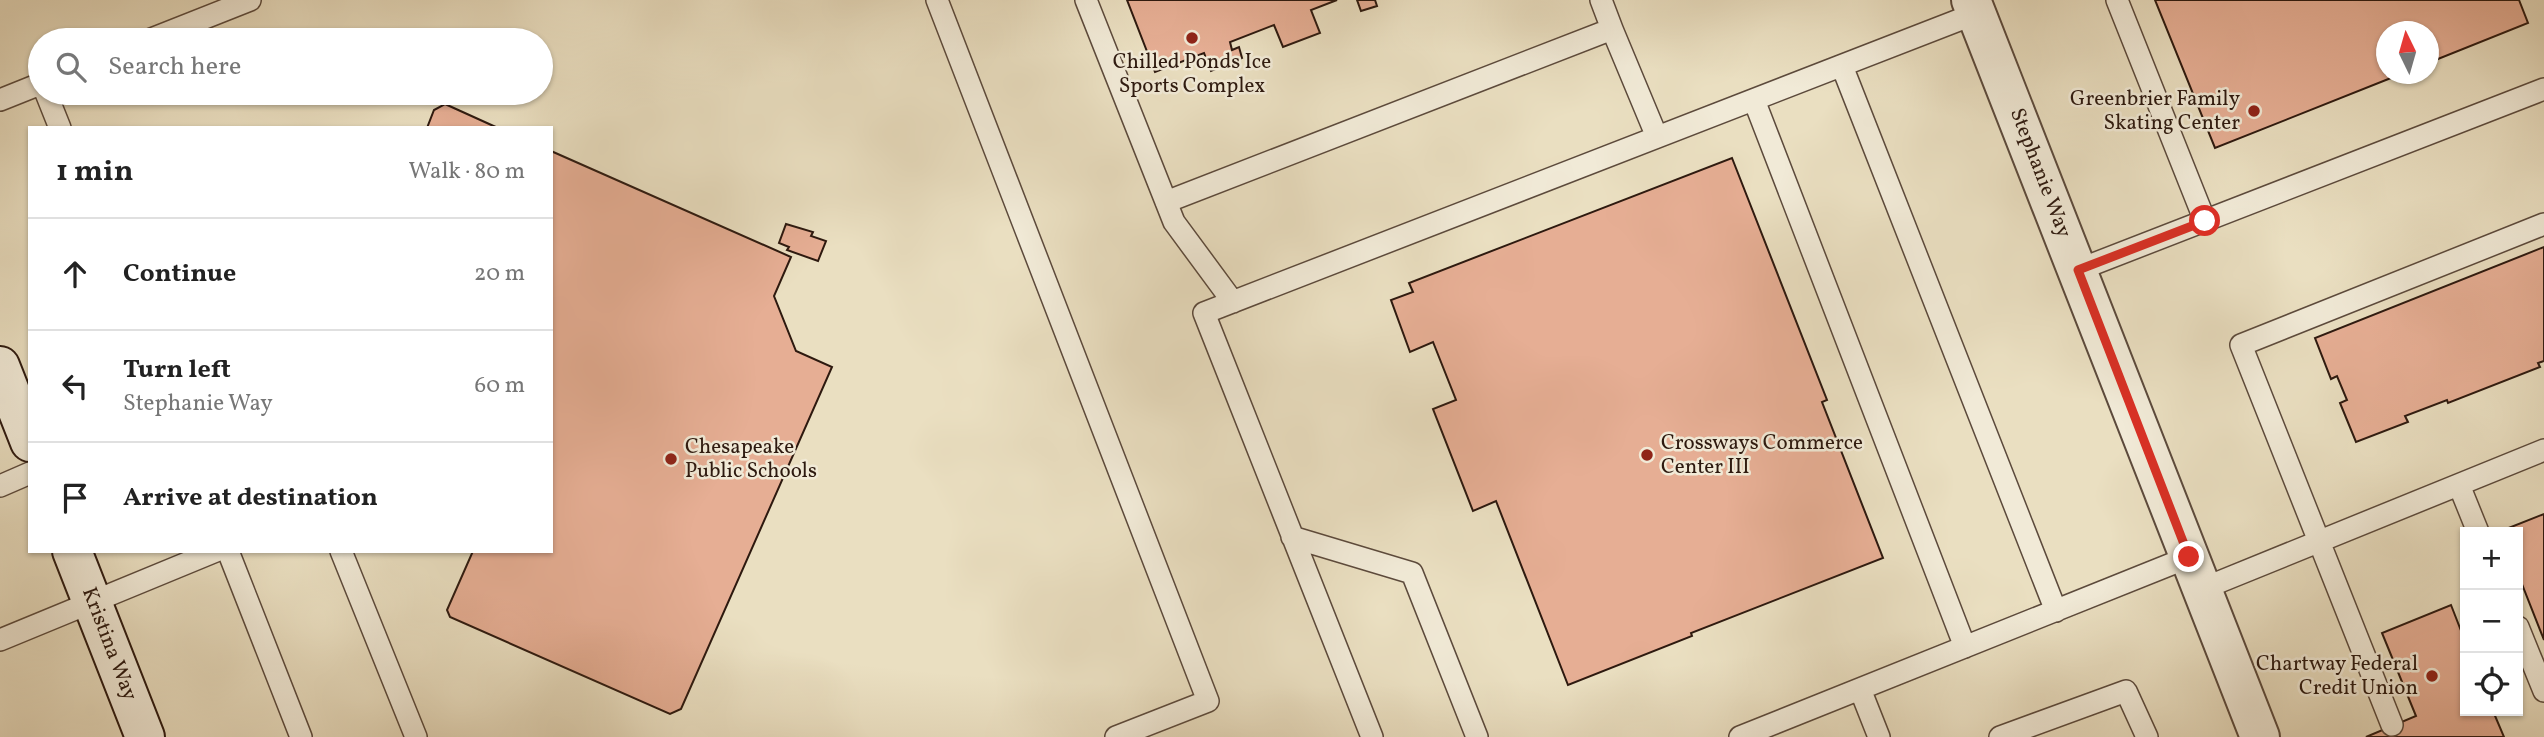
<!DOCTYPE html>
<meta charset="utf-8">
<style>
:root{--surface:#fff;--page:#f2f2f2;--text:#222;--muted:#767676;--line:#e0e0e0}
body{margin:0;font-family:Vollkorn,serif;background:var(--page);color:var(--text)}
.controls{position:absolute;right:21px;bottom:21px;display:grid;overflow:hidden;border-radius:0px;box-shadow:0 2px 5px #0004}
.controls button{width:63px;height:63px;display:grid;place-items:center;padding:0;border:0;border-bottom:2px solid var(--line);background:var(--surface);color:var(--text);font:35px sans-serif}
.compass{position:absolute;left:2376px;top:21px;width:63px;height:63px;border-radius:50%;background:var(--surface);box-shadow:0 2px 5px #0004;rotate:355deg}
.stop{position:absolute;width:21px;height:21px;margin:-16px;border:5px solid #d93025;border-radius:50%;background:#fff}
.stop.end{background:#d93025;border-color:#fff;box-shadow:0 2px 7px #0008}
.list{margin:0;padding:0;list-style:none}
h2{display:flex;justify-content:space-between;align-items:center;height:91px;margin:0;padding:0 28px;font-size:30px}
h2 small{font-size:23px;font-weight:400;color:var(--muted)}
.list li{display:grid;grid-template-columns:46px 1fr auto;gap:21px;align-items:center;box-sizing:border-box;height:112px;padding:0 28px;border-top:2px solid var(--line)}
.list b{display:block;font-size:26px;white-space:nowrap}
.list p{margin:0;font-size:23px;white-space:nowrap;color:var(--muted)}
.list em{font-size:23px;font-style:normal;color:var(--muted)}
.icon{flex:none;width:38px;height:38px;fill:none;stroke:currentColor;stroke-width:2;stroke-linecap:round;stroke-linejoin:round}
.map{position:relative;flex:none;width:2544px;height:737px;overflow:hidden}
.search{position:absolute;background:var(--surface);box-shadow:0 2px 5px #0004;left:28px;top:28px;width:525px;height:77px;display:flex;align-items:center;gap:18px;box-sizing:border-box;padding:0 24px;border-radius:38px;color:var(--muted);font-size:26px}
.panel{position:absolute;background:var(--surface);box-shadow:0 2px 5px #0004;left:28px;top:126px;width:525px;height:427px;border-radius:0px}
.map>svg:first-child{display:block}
.building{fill:#e6ae94;stroke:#2d190f;stroke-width:2}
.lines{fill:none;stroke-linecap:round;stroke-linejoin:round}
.lane-casing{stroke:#5c4a3c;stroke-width:24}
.street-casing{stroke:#5c4a3c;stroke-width:42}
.secondary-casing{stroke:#2d190f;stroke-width:42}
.lane{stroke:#f1ead7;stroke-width:21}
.street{stroke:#f1ead7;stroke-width:38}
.secondary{stroke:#f1ead7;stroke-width:38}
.route{stroke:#d93025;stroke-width:9}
.poi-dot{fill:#8f2418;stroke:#f1ead7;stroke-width:2.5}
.labels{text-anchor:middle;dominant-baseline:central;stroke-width:5;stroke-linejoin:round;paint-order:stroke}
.poi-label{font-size:21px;fill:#2d190f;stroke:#f1ead7;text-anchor:end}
.street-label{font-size:21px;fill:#2d190f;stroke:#f1ead7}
</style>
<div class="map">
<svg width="2544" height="737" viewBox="0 0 2544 737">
<rect width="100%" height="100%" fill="#eadfc1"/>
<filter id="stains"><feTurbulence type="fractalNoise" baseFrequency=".00286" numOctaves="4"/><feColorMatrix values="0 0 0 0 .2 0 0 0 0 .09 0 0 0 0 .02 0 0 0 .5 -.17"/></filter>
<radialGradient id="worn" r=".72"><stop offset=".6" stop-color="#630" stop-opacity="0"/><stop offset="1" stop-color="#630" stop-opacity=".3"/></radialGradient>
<path class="building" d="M1127,0h210l-26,10 9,23 -37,14 -9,-22 -44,17 2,8 7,-3 3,11 -31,13 -7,-18 -49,19z
M1357,0h18l2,6 -16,5z
M2155,0h364l9,23 -100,40v-31h-42v42h15l-186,74z
M445,104l53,24h-71l7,-18z
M551,151l240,106 -17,39 22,55 36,16 -151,342 -11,5 -220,-97 -3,-7 26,-59h78z
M1732,158l95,242 -5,2 61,156 -192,75 1,3 -124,49 -72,-184 -23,10 -40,-102 23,-9 -23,-58 -23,10 -19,-52 22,-8 -4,-9z
M786,224l27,8 -2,4 15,5 -8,20 -31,-11 2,-3 -10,-4z
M2544,247v114l-6,2 2,4 -92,36 -1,-3 -42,16 3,6 -52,20 -16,-39 7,-3 -10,-24 -6,3 -16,-41z
M2544,514v126l-26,-66v-42l-17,-1z
M2451,605l14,36v70h28l11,26h-138l50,-21 -34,-83z"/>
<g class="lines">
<defs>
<path id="lane" d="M937,0l271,701 -92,36
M1086,0l88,222 59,80
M2117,0l88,221
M1612,29l45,108
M149,40l101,-40
M1842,66l214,545
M46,93l14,35
M0,100l40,-16
M1754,100l211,547
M1166,202l446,-173 -11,-29
M2078,270l466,-181
M2459,485l19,47
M0,486l30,-13
M1292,537l120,36 65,164
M228,551l73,186
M341,551l75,186
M2202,589l342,-139
M2518,627l26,64
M0,640l216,-89
M1860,689l19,48
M2392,725l-151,-380 303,-121
M1372,737l-168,-424 773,-300
M1740,737l449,-180
M2000,737l126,-46 21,46"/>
<path id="street" d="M1971,0l289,737"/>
<path id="secondary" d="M0,366l30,76
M72,551l73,186"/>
</defs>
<use href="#lane" class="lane-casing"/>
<use href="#street" class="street-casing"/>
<use href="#secondary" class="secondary-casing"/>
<use href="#lane" class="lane"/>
<use href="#street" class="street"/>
<use href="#secondary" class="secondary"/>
</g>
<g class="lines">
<path class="route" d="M2189,557l-111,-287 127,-49"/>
</g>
<g class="poi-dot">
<circle cx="1192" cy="38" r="7"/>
<circle cx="2254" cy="111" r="7"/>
<circle cx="1647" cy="455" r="7"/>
<circle cx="671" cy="459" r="7"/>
<circle cx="2432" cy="676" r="7"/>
</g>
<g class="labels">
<g class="poi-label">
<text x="1192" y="62" text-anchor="middle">Chilled Ponds Ice<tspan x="1192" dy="24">Sports Complex</tspan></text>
<text x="2240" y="99">Greenbrier Family<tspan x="2240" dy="24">Skating Center</tspan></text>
<text x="1661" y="443" text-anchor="start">Crossways Commerce<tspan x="1661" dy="24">Center III</tspan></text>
<text x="685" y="447" text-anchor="start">Chesapeake<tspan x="685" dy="24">Public Schools</tspan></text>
<text x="2418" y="664">Chartway Federal<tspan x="2418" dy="24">Credit Union</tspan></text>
</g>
<g class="street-label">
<text transform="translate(2040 173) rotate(69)">Stephanie Way</text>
<text transform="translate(109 644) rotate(69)">Kristina Way</text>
</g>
</g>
<rect width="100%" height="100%" filter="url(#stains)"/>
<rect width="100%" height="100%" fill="url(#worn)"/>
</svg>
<div class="controls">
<button>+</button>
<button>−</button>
<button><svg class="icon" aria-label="locate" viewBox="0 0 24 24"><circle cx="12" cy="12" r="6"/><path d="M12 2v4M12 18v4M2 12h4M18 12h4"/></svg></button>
</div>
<svg class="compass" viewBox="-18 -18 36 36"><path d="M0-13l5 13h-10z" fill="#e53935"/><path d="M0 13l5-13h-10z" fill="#767676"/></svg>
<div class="stop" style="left:2205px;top:221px"></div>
<div class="stop end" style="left:2189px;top:557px"></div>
<div class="search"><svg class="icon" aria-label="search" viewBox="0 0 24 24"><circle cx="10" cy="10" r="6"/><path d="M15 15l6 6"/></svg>Search here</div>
<section class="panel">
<h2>1 min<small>Walk · 80 m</small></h2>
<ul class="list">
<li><svg class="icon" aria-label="ahead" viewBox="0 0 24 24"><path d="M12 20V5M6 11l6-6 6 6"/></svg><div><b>Continue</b></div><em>20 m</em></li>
<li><svg class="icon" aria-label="left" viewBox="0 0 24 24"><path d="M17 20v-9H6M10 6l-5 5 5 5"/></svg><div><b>Turn left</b><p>Stephanie Way</p></div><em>60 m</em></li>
<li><svg class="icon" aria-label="arrive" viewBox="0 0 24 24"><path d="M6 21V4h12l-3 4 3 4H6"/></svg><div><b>Arrive at destination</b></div></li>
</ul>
</section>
</div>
